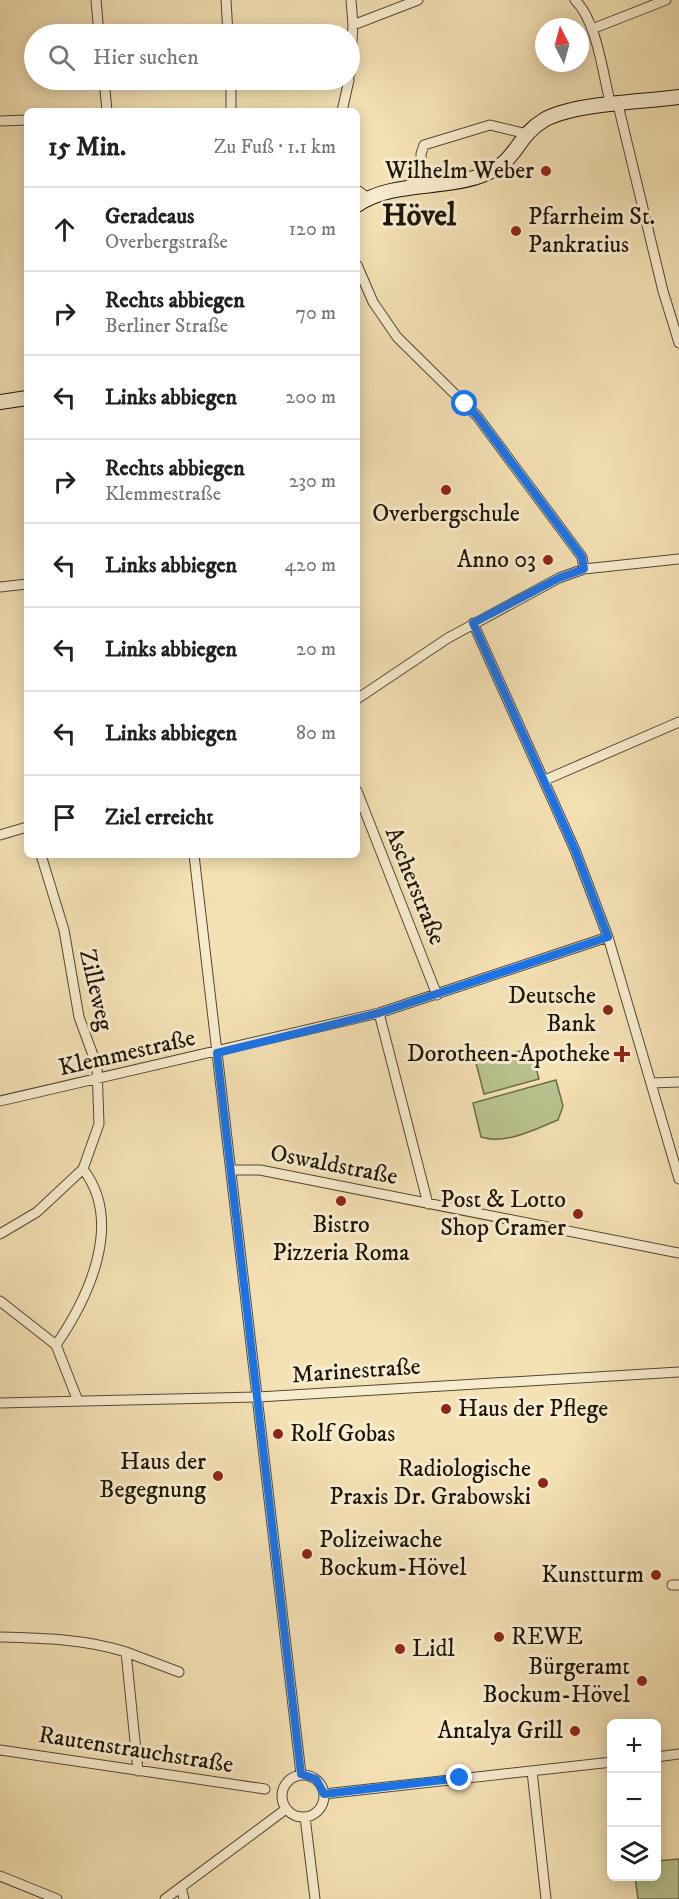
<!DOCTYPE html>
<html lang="de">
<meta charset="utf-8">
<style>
:root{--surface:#fff;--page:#f6f6f6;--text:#222;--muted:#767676;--line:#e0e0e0}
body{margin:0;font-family:"IM FELL DW Pica",serif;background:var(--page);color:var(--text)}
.controls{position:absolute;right:18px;bottom:18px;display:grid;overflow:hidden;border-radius:9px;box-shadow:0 3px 15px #0003}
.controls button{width:54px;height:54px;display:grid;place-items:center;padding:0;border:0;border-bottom:2px solid var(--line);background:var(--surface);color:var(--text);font:30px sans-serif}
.compass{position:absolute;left:535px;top:18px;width:54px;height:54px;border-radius:50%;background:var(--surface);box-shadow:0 3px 15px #0003;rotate:354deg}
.stop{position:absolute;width:18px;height:18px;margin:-14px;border:4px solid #1a73e8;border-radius:50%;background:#fff}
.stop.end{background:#1a73e8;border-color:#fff;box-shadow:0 2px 6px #0008}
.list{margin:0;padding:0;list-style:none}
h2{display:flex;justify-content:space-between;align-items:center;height:78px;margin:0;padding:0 24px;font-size:26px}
h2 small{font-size:20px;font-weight:400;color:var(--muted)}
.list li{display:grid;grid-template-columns:39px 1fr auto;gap:18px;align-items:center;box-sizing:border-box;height:84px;padding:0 24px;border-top:2px solid var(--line)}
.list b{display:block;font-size:22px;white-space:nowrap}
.list p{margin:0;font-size:20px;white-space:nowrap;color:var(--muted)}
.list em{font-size:20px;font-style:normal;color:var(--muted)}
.icon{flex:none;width:33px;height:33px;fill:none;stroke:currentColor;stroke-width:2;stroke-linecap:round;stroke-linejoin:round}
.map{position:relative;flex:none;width:679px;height:1899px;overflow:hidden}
.search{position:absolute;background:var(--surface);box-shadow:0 3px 15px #0003;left:24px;top:24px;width:336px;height:66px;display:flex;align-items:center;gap:15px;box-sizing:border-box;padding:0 21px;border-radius:33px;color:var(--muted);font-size:22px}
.panel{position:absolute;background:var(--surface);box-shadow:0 3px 15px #0003;left:24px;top:108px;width:336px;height:750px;border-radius:9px}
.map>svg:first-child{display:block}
.green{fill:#b9c38f;stroke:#6b6c4c;stroke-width:1.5}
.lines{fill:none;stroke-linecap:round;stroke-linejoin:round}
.street-casing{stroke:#534734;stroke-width:11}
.secondary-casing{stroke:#1d1409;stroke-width:16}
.street{stroke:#f8ecce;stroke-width:9}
.secondary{stroke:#f8ecce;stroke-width:14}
.route{stroke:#1a73e8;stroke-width:8}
.poi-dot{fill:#8f2418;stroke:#f8ecce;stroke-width:2}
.labels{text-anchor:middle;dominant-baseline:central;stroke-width:6;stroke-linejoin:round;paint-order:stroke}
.poi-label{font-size:24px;fill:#1d1409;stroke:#f8ecce;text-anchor:end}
.street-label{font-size:24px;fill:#1d1409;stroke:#f8ecce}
.district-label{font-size:30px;font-weight:bold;fill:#1d1409;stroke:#f8ecce}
</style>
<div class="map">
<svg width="679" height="1899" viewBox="0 0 679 1899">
<rect width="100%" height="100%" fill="#f4e1b4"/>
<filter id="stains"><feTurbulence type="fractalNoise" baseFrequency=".00333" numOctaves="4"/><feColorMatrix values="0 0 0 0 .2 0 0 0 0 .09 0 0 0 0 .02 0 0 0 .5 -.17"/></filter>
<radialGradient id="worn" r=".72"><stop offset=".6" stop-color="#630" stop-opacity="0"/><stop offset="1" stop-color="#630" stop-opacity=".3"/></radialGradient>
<path class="green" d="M531,1048l8,31 -55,15 -8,-31z
M556,1080l7,26 -5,14c-23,9 -52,25 -77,17l-8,-34z
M679,1859v40h-41l-3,-22 21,-1 1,-15z"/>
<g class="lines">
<defs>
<path id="street" d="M96,0l3,34
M226,0l2,34
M575,0c22,21 28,75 36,106
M353,25l65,-25
M592,29l74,-29
M350,74l3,-49 -2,-25
M104,80l3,31
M231,80v31
M618,105l45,186 16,52
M342,111l7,-31
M0,121l27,-1
M422,188l-1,-34 3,-9 66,-20 37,9
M357,190l11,8
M357,265l16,37 24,35 80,79 105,141 2,12
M0,587l27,-3
M473,623l102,227 33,87 71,242
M357,699l91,-61 111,-60 25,-9 95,-10
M545,780l134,-58
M357,791l80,204
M0,835l27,-8
M194,855l107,919
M379,1013l49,191
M652,1083l27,-1
M0,1101l379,-88 229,-76
M231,1170h29l419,83
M0,1234l37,-22 46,-43 16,-45 -2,-58 -18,-49 -15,-87 -23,-75
M0,1301l56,44 22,56
M56,1345c33,-48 68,-123 27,-176
M0,1403l258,-6 421,-25
M672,1585h7
M0,1637c42,1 85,2 126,15l12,119
M126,1652l53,20
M0,1750l265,39
M656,1757l23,-3
M532,1771l14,128
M282 1796a21 21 0 1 1 42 0a21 21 0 1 1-42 0Z
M324,1794l288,-32
M305,1817l10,82
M0,1876l57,23
M181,1887l3,12
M165,1899l121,-90"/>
<path id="secondary" d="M357,205c35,-24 83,-15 123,-29 39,-14 34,-38 64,-56 29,-17 100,-18 135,-23
M0,402l27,-4"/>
</defs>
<use href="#street" class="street-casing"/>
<use href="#secondary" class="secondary-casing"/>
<use href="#street" class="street"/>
<use href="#secondary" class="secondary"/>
</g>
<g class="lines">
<path class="route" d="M460,1778l-136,16 -8,-15 -15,-5 -84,-721 162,-40 229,-76 -33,-87 -102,-227 86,-45 25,-9 -2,-12 -105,-141 -12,-12"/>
</g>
<g class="poi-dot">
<circle cx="546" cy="171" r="6"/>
<circle cx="516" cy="231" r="6"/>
<circle cx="446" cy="490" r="6"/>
<circle cx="548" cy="560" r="6"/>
<circle cx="608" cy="1010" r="6"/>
<path d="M619 1045h6v6h6v6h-6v6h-6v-6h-6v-6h6z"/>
<circle cx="341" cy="1201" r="6"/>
<circle cx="578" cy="1214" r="6"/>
<circle cx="446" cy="1409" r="6"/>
<circle cx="278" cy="1434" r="6"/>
<circle cx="218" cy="1476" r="6"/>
<circle cx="543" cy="1483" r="6"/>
<circle cx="307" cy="1554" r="6"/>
<circle cx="656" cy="1575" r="6"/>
<circle cx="499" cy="1637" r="6"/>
<circle cx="400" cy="1649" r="6"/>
<circle cx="642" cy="1681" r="6"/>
<circle cx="575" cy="1731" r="6"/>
</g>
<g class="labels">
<g class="poi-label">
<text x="534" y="171">Wilhelm Weber</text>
<text x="528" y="217" text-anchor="start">Pfarrheim St.<tspan x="528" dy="28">Pankratius</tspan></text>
<text x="446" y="514" text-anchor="middle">Overbergschule</text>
<text x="536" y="560">Anno 03</text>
<text x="596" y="996">Deutsche<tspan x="596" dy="28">Bank</tspan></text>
<text x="610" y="1054">Dorotheen-Apotheke</text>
<text x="566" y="1200">Post &amp; Lotto<tspan x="566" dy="28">Shop Cramer</tspan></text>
<text x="341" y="1225" text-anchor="middle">Bistro<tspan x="341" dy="28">Pizzeria Roma</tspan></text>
<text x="458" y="1409" text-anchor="start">Haus der Pflege</text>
<text x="290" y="1434" text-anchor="start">Rolf Gobas</text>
<text x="206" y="1462">Haus der<tspan x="206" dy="28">Begegnung</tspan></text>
<text x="531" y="1469">Radiologische<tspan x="531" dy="28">Praxis Dr. Grabowski</tspan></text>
<text x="319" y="1540" text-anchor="start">Polizeiwache<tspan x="319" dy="28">Bockum-Hövel</tspan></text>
<text x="644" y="1575">Kunstturm</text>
<text x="511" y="1637" text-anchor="start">REWE</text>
<text x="412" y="1649" text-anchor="start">Lidl</text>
<text x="630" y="1667">Bürgeramt<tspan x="630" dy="28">Bockum-Hövel</tspan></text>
<text x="563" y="1731">Antalya Grill</text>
</g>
<g class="street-label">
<text transform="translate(415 886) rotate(68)">Ascherstraße</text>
<text transform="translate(96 990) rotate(77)">Zilleweg</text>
<text transform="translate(127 1053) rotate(-13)">Klemmestraße</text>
<text transform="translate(334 1165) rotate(11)">Oswaldstraße</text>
<text transform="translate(356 1371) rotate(-4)">Marinestraße</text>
<text transform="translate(136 1750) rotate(9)">Rautenstrauchstraße</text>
</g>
<g class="district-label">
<text x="419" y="216">Hövel</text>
</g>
</g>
<rect width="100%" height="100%" filter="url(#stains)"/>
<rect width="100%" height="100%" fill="url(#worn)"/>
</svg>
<div class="controls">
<button>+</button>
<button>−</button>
<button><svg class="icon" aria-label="layers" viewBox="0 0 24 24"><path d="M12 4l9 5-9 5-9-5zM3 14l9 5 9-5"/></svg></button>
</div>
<svg class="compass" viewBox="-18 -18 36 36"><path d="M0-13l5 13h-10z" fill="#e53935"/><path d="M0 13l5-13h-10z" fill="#767676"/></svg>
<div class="stop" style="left:465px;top:404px"></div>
<div class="stop end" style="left:460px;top:1778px"></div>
<div class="search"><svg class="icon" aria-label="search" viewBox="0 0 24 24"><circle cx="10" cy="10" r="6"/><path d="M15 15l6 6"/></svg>Hier suchen</div>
<section class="panel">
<h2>15 Min.<small>Zu Fuß · 1.1 km</small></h2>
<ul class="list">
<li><svg class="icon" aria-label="ahead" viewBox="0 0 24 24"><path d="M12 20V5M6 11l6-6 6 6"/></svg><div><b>Geradeaus</b><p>Overbergstraße</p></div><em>120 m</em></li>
<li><svg class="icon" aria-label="right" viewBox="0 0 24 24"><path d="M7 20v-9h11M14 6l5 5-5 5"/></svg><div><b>Rechts abbiegen</b><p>Berliner Straße</p></div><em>70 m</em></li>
<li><svg class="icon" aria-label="left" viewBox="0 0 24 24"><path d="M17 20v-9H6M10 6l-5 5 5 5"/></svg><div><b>Links abbiegen</b></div><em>200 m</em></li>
<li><svg class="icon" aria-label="right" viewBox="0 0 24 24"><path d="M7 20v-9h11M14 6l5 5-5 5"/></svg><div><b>Rechts abbiegen</b><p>Klemmestraße</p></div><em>230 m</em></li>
<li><svg class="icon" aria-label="left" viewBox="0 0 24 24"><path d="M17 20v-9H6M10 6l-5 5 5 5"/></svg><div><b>Links abbiegen</b></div><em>420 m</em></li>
<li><svg class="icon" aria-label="left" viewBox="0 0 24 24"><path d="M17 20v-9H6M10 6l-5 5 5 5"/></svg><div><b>Links abbiegen</b></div><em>20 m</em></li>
<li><svg class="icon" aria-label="left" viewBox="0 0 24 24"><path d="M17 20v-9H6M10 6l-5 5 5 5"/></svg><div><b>Links abbiegen</b></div><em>80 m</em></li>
<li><svg class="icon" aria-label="arrive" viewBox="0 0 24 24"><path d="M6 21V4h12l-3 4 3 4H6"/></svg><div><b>Ziel erreicht</b></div></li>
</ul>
</section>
</div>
